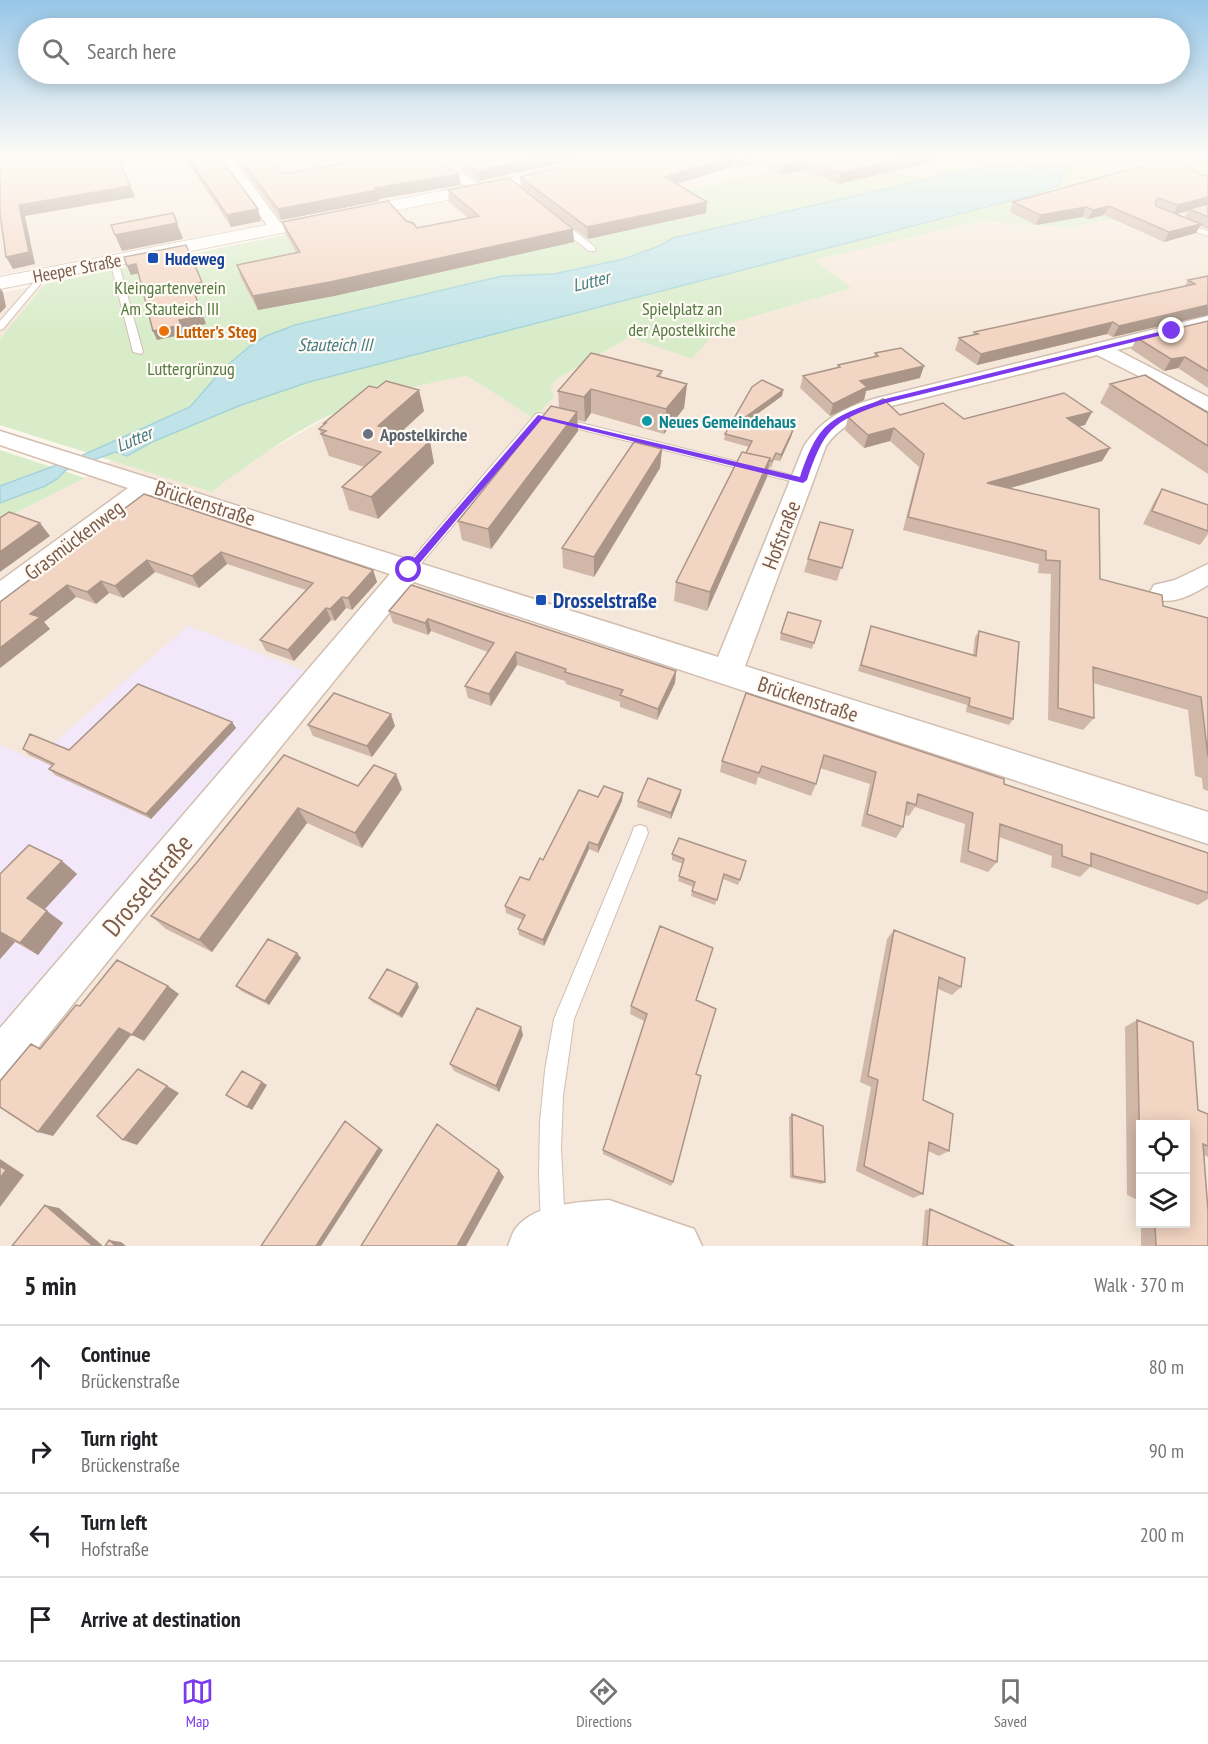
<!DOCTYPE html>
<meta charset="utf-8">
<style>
:root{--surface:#fff;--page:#f2f2f2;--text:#202124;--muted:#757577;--line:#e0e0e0;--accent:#7c3aed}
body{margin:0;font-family:"PT Sans Narrow",sans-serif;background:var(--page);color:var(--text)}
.controls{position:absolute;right:18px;bottom:18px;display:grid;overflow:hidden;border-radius:0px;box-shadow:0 3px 15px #0003}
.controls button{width:54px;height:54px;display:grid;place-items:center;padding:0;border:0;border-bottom:2px solid var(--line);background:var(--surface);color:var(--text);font:30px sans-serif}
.stop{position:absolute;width:18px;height:18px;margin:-14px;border:4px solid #7c3aed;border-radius:50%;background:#fff}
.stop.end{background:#7c3aed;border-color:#fff;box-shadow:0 2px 6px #0008}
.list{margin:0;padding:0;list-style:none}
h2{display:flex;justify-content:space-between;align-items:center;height:78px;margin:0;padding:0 24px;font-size:26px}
h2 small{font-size:20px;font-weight:400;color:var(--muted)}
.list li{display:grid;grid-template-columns:39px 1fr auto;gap:18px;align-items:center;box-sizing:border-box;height:84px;padding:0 24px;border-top:2px solid var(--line)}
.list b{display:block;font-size:22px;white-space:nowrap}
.list p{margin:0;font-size:20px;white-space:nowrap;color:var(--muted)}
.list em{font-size:20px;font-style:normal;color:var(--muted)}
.icon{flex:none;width:33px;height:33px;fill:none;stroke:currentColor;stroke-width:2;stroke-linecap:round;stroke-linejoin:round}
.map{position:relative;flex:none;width:1208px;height:1246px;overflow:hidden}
.search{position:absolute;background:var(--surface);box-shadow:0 3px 15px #0003;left:18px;right:18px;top:18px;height:66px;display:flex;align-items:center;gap:15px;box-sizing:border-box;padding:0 21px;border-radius:33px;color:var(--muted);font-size:22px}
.sheet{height:414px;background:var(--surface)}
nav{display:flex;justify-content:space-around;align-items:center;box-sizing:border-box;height:84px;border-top:2px solid var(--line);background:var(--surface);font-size:16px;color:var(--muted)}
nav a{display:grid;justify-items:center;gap:3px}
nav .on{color:var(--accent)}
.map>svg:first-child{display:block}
.residential{fill:#f5e8da;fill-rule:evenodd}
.education{fill:#f3e8fa}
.green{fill:#d8ecc9}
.water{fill:#bfe3e8;stroke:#a5d3da;stroke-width:1.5}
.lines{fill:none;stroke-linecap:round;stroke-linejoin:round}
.service-casing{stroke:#d1beb0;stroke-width:2}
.minor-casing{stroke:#d1beb0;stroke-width:3}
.secondary-casing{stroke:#d6c0b0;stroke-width:2}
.service{fill:#fff;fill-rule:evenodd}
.minor{fill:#fff;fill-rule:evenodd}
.secondary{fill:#fff;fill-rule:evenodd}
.wall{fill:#d1b7a8;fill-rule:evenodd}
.shaded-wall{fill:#aa9588}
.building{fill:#f3d5c3;stroke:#aa9588;stroke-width:1.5}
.route{fill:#7c3aed}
.transit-dot{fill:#1a4fb4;stroke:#fffaf3;stroke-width:2}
.food-dot{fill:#e8710a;stroke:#fffaf3;stroke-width:2}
.culture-dot{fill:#0f9aa8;stroke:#fffaf3;stroke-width:2}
.worship-dot{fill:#6b7280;stroke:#fffaf3;stroke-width:2}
.labels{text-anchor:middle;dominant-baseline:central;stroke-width:4.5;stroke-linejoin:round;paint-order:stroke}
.far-transit-label{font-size:18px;font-weight:bold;fill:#164399;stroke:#fffaf3;text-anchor:start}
.far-street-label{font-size:18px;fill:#7a5c4d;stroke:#fffaf3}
.far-water-label{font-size:18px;font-style:italic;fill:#437c86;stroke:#fffaf3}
.far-park-label{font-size:18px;fill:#537a41;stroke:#fffaf3}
.far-food-label{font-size:18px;font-weight:bold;fill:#c56008;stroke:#fffaf3;text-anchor:start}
.far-culture-label{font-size:18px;font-weight:bold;fill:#0d838f;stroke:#fffaf3;text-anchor:start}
.far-worship-label{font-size:18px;font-weight:bold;fill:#5b616d;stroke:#fffaf3;text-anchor:start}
.street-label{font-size:21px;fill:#7a5c4d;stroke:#fffaf3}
.transit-label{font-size:21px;font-weight:bold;fill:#164399;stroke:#fffaf3;text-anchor:start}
.near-street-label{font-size:26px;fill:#7a5c4d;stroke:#fffaf3}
</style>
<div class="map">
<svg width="1208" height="1246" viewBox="0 0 1208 1246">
<rect width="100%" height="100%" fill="#fdf6ec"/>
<path class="residential" d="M0,158h587l-111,25 -476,92z
M820,158l-90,24 -312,55 -26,-24 224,-48z
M1208,196v1050h-1208v-725l85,-43 27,-18 99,32 54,-39 72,-41 36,-14 46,-14 48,-8 63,40h6l18,-19 -3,-10 6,-8 73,-42 62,21 29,-32 129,-38 -36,-28 165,-39 93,7zM1140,1124h46v100h-46z
M45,284l-41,51 -4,4v-46z"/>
<path class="education" d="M188,626l118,45 -306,360v-286l34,15z"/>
<path class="green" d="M820,158h388v38l-136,32 -93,-7 -164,39 36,28 -130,38 -29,33 -62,-22 -73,42 -6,8 3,10 -18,19h-6l-63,-40c-44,8 -87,17 -128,35 -46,20 -88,52 -128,81l-211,-67v-86l45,-55 347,-71 26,24 197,-40c70,-1 138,-21 205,-39z
M0,450l85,28 -85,43z"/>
<path class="water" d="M1117,158h91v2c-28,1 -128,-2 -147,11l3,6 -37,-13 32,1z
M1023,164l40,14 -5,8 -29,10 -720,186 -68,23 -89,37 -25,14 -12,-4 -49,18 -9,9 -12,7 -45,17v-17l81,-30 109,-49 32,-37 28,-24 16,-10 29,-11 207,-49 52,-2 70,-15 35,-13 14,-8 272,-63 49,-10z"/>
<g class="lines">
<defs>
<path id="service" d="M556,221h6l33,26v4h-6l-33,-26z
M1179,222l29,9v5l-29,-10z
M114,259l4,2 25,91 -2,2 -8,-2 -23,-91z
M36,273l7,2 -1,7 -39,47 -3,1v-9l34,-39z
M540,413l263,65 6,3 -6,3 -261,-64 -129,153h-8l-2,-3 2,-3 131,-153z
M640,825l6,2 2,6 -74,186 -11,77 -2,52 4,78 -4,8 -8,4 -8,-4 -4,-8 -2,-52 1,-52 5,-52 9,-51 78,-186 2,-6z"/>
<path id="minor" d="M219,158h13l53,71 -3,3h-10z
M420,158h16l50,30 -7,4 -5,-1z
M1208,316v12l-91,22 91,47v14l-111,-56 -206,51c-25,8 -49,17 -65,40l-81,220 463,146v32l-794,-262 -399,494 -15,7v-55l390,-454 -240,-79 -140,107 -10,3v-24l128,-93 -128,-43v-14l718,226 86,-211c19,-28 41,-39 73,-48z
M1208,564v21c-16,10 -35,20 -54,14l-4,-7 4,-7 21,-5z
M609,1200l85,29 8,17h-194c2,-5 4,-13 8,-18 20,-25 64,-26 93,-28z"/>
<path id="secondary" d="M593,158h27l-2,3 -110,27 -508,101v-12l508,-99z"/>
</defs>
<use href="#service" class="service-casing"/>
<use href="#minor" class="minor-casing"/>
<use href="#secondary" class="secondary-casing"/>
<use href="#service" class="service"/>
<use href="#minor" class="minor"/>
<use href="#secondary" class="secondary"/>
</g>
<path class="wall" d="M185,158h35l38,51 3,12 -30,6z
M235,158h35l13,16h176l1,11 -81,14v2l-98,19z
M441,158h141l-103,23z
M596,158h350l-107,26 -35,-14 -21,5 -28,-12 -16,5 -5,-2 -58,18 30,29 -118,26 -63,-48 49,51 -240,54 -76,14 -17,-32 -4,-13 59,-13 -10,-18 -4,-12 124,-1 11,7 51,-10 -19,-16 -1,-12 73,-3 -1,-10z
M1135,158h12l-3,4z
M1208,175v54l-8,-3 -4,7 -32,9 -60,-27 -16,4 -6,-2 -46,8 -26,-13 3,-10zM1188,211l-3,6 -8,-3z
M1208,276l-95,61 -6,-3 -130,31 -22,-15 4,-12 14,-3 1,-3 210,-45 4,-7z
M1208,321v67l-30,-20 -14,3 -33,-22 6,-11z
M875,353l45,25 -54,13 -2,9 -34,16 -30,-28 3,-12 34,-8 1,-3 36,-8z
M662,371l-1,6 26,7 -3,24 -20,26 -73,-21 -6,9 -8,-2 1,11 -87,118 -29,-9 -4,-19 101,-113 -1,-17z
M1110,384l98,29v61l-108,-71z
M783,390l-1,6 -33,24 44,10 -2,7 -11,24 -6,-1 -3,8 -2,-1 -2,10 -60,134 -33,-10 2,-19 73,-135 -25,-7 1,-6z
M424,411l-24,21 34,31 -56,56 -29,-9 -7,-23 22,-20 -35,-11 -10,-27 6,-4 -1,-2z
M900,415l64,4 121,6 -6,1 31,22 -8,13 -93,27 91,91 63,27 45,12v173l-5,-2 -1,-11 -7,-2 -7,-66 -95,-27 1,35 -11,12 -35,-10 3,-146 -13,-1 1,-9 -136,-34 16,-63 -29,-26 -26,7 -19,-18 3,-13z
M662,449l-2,19 -66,109 -31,-9 -1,-20z
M1162,489l46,16v29l-8,11 -57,-21 11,-22z
M144,494l229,76 4,12 -25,28 -6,-2 -11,13 -4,-1 -37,41 -28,-10 -6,-11 46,-50 -79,-26 -28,24 -44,-16 -32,26 -14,-5 -13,11 -20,-7 -32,25 6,7 -50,39v-66z
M853,530l-16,51 -33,-9 4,-13z
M389,611l287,60 -1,12 -18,37 -37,-13v-5l-54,-18 -1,-3 -48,-16 -26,41 -23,-8 -3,-12 23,-34 -57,-21 -3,4 -35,-12z
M821,621l-9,28 -32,-9 1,-7z
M871,626l102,29 2,-18 4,-6 34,88 -4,6 -43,-13 1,-7 -109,-34z
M746,693l258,91 204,69v46l-10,6 -108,-38 -10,10 -29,-10 1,-11 -53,-19 -2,25 -9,10 -28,-10 5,-38 -50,-17 -6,9 -4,-1 -2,12 -7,11 -35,-12 9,-42 -50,-16 -4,16 -5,12 -53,-19 -2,8 -36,-13 2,-11z
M232,722l4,6 -85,91 -96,-44 -6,-6 3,-3 -23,-11 -6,-6 46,1z
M308,725l87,1 -23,31 -59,-21z
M284,755l74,31 44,3 -40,59 -55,-25 -95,129 -46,-23 -15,-13 47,-55z
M681,790l-1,6 -9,23 -34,-12 1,-6z
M622,801l-24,52 -9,-4 -45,97 -25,-11 -1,-6 5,-9 -17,-7 -1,-7 24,-26 14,-20z
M672,854l74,7 -8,24 -15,-6 -8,26 -24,-9 2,-9 -15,-6 5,-17 -11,-4z
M62,861l15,13 -33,36 19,13 -25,32 -23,-13 -15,17v-85z
M894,930l67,57 -9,8 -14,-6 -15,111 26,51 -10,5 -11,-5 -5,43 -10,4 -57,-27 15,-84 -11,-5 27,-143z
M301,958l-32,47 -28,-14 -5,-5z
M417,983l2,4 -17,31 -30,-16 -3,-4z
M696,1000v74l-23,108 -2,4 -68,-32v-4l41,-129 -14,-7 1,-8z
M1137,1020l61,90 10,4v43l-4,-2 4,91h-67v-22h44l-45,-99v92v-16l-13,-6 -2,-168z
M523,1035l-24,57 -45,-21 -4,-7z
M792,1114l33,68 -3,2 -32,-6 -1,-61z
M930,1209l84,37h-92l3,-36z"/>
<path class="shaded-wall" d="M535,158h47l-103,23 -1,-10z
M727,158h8l-1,8 -70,22 1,-11z
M740,158h15v5l-16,5z
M905,158h41l-107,26 2,-11z
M806,160l-2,10 -21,5 1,-10z
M459,174l1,11 -81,14v2l-98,19 -3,-11 97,-21z
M130,186l5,11 -110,19 10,48 -22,5 -7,-12 13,-52z
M1208,197v8l-19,4 -1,2 -15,4 5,-10z
M707,202l-1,11 -118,26 -1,-12z
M1109,206l-5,9 -16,4 5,-9z
M1086,207l-4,10 -46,8 4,-10z
M258,209l3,12 -30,6 -4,-12z
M177,223l6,16 -61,12 -7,-16z
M1201,224l-5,9 -32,9 5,-10z
M573,229l1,13 -240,54 -76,14 -5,-14z
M136,264l4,9 -9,2 -4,-9z
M202,282l3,9 -10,2 11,31 -23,5 2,5 -28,6 -4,-9 26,-11 13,-35z
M0,288l3,4 3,15 -6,6z
M1208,305v10l-95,22 6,-11z
M1113,322l-6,12 -130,31 4,-11z
M1185,357l-7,11 -14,3 7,-12z
M924,366l-4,12 -54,13 -2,9 -34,16 3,-12 27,-23z
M687,384l-3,24 -20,26 2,-25z
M591,389v24l-6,9 -1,-25z
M419,390l5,21 -40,37 -6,-22z
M783,390l-1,6 -40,29 1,-6z
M577,412l1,19 -87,118 -3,-20z
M1092,412l-7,13 -24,6 6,-13z
M894,428l-4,13 -26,7 4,-13z
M793,430l-2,7 -11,24 1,-6z
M430,441l4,22 -56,56 -7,-22z
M1110,448l-8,13 -122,36 7,-14z
M662,449l-2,19 -66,109v-20z
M770,458l-3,19 -60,134 3,-19z
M40,523l10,13 -50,36v-20z
M221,552l6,12 -28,24 -7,-12z
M147,560l8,12 -32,26 -8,-12z
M373,570l4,12 -25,28 -4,-12z
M101,581l8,12 -13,11 -9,-12z
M67,585l9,12 -32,25 6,7 -50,39v-20l30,-34z
M342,597l4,11 -11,13 -5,-12z
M326,608l5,12 -37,41 -6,-11z
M428,619l3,12 -3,4 -3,-12z
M516,652l1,13 -26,41 -2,-12z
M676,671l-1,12 -18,37 1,-11z
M391,714l4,12 -23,31 -5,-11z
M232,722l4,6 -85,91 -5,-5z
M396,774l6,15 -40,59 -7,-15z
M681,790l-1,6 -9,23v-6z
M623,793l-1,8 -24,52v-8z
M298,808l9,15 -95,129 -13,-12z
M589,842v7l-45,97 -1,-6z
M62,861l15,13 -33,36 -17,-12z
M47,911l16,12 -25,32 -18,-12z
M0,932l15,10 -15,17z
M297,953l4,5 -32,47 -4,-4z
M417,983l2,4 -17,31 -3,-4z
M168,986l11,8 -35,47 -12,-6z
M521,1027l2,8 -24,57 -3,-6z
M119,1028l12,7 -78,101 -15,-4z
M138,1069l13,7 28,17 -42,52 -14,-5z
M262,1082l5,3 -15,25 -5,-3z
M345,1121l38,29 -62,96h-5z
M0,1159l24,16 -24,32z
M499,1170l5,7 -38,69h-9z
M45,1205l14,3 44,38h-10z
M109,1240l12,2 5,4h-10z"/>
<path class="building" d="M0,158h118l12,28 -111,19 10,47 -23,5 -6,-44z
M188,158h32l38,51 -31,6z
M239,158h31l13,16 91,-16h58l27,16 -84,14 2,2 -99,19z
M457,158h78l-57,13z
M596,158h131l-62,19 42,25 -120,25 -67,-50z
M769,158h136l-64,15 -35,-13 -22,5z
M1171,158h4l28,18 5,-1v22l-30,8 -20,-7 -3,4 1,4 45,18 -32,8 -60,-26 -16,4 -7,-3 -46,8 -27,-13z
M509,178l64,51 -243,53 -77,14 -16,-31 63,-13 -18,-30 106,-21 18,20 7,2 4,5 62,-12 -31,-26z
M1208,204v13l-19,-8z
M173,213l4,10 -62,12 -4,-10z
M186,245l16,37 -10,3 10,31 -23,4 2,5 -28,6 -17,-67 -9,2 -3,-9z
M1208,276v29l-89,21 -6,-4 -132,32 -22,-16 19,-4 -4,-2 221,-48 -7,-4z
M1208,321v50l-23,-14 -14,2 -34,-21z
M901,348l23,18 -64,15 7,6 -34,17 -30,-28 37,-9 -2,-2 40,-9 -3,-3z
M591,353l71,18 -5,5 30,8 -21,25 -75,-20 -7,8 -26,-6z
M1145,375l63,38v33l-98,-62z
M762,380l21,10 -40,29 50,11 -12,25 -5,-2 -4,8h-2v-3l-24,-5 6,-12 -27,-7 27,-47z
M386,381l33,9 -41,36 52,15 -59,56 -29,-10 39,-35 -60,-18 5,-3 -7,-2 7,-6h-2l45,-37 8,2z
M1064,393l28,19 -25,6 43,30 -123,35 112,26 1,70 62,16 1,11 45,12v139l-7,-60 -108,-30 1,51 -36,-10 2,-147 -14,-1v-9l-138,-34 16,-63 -30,-26 -26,7 -20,-18 35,-18 17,16 43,-12 21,16z
M551,406l26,6 -89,117 -30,-8z
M634,442l28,7 -68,108 -32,-9z
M742,452l28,6 -60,134 -34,-10z
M1162,489l46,16v26l-56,-20z
M144,494l229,76 -25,28 -6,-1 -12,12 -4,-1 -38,42 -28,-10 53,-57 -92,-31 -29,24 -45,-16 -32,26 -14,-5 -14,11 -20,-7 -37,29 10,3 -40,31v-46z
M9,512l31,11 -40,29v-34z
M820,522l33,8 -11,38 -34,-9z
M411,585l265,86 -18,38 -38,-14 3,-5 -58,-18 1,-3 -50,-17 -27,42 -24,-8 29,-43 -66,-24 -3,4 -36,-12z
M788,612l33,9 -7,22 -33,-10z
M871,626l105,30 3,-25 40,11 -6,77 -44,-13 1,-8 -109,-33z
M138,684l94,38 -86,92 -97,-45 5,-5 -31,-15 7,-15 39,16z
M334,693l57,21 -24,32 -59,-21z
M746,693l258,86v5l204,69v40l-117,-40v13l-29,-10v-11l-62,-21 -3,38 -29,-11 5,-38 -55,-19 -2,11 -9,-3 -4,25 -36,-13 9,-42 -52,-17 -8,29 -54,-18 -3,7 -37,-12z
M284,755l74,31 16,-21 22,9 -41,59 -57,-25 -99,132 -48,-24 47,-55z
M648,778l33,12 -10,23 -33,-12z
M604,786l19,7 -25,52 -9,-3 -46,98 -25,-11 7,-14 -20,-9 15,-29 9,3 11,-22 3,2 36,-70 19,7z
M679,838l67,23 -6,19 -16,-6 -7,26 -25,-9 3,-9 -16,-6 5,-17 -12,-5z
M29,845l33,16 -35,37 20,13 -27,32 -20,-11v-58z
M660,926l53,22 -17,52 20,9 -20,65 5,2 -28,106 -70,-32 44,-136 -16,-8z
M894,930l71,28 -4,29 -22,-10 -16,123 30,14 -4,37 -20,-9 -6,52 -59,-28 14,-86 -10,-4z
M268,939l29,14 -32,48 -29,-15z
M117,960l51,26 -36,49 -13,-7 -81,104 -38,-25v-26l31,-37 9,5 36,-44 4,1z
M387,969l30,14 -18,31 -30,-16z
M477,1008l44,19 -25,59 -46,-22z
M1137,1020l56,22 5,68 10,4v32l-5,-2 5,67v35h-52l-1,-22h30v-99h-45v32z
M138,1069l29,17 -44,54 -26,-24z
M242,1071l20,11 -15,25 -21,-12z
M792,1114l31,12 2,56 -32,-6z
M345,1121l34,27 -63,98h-55z
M437,1124l62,46 -42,76h-96z
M0,1166l6,4 -6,8z
M45,1205l48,41h-81z
M930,1209l84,37h-87z
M109,1240l7,6h-11z"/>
<linearGradient id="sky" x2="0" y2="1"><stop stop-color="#97c7e8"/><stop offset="0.47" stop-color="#fefbf6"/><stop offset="1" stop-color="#fefbf6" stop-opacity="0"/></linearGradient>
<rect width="1208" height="333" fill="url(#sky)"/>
<path class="route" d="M1172,329l2,3 -288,71c-53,18 -61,24 -79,77l-4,3 -261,-64 -130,153 -8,-2 134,-155 262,62c18,-53 28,-59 81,-77z"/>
<g class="transit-dot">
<rect x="147" y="252" width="12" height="12" rx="3"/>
<rect x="535" y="594" width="12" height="12" rx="3"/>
</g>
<circle class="food-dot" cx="164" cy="331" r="6"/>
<circle class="culture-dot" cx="647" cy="421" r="6"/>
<circle class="worship-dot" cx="368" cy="434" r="6"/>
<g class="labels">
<g class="far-transit-label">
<text x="165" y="258">Hudeweg</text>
</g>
<g class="far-street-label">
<text transform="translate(77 268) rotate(-11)">Heeper Straße</text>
</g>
<g class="far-water-label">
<text transform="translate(591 281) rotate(-14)">Lutter</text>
<text x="335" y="344">Stauteich III</text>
<text transform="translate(134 439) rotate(-23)">Lutter</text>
</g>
<g class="far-park-label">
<text x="170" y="287">Kleingartenverein<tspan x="170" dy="21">Am Stauteich III</tspan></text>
<text x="682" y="308">Spielplatz an<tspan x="682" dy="21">der Apostelkirche</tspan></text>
<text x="191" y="368">Luttergrünzug</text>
</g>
<g class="far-food-label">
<text x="176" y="331">Lutter's Steg</text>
</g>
<g class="far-culture-label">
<text x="659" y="421">Neues Gemeindehaus</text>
</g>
<g class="far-worship-label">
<text x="380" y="434">Apostelkirche</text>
</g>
<g class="street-label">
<text transform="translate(205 503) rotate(18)">Brückenstraße</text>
<text transform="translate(781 535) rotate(-69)">Hofstraße</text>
<text transform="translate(74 540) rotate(-37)">Grasmückenweg</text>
<text transform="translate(808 699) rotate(18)">Brückenstraße</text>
</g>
<g class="transit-label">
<text x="553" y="600">Drosselstraße</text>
</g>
<g class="near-street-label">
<text transform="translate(147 885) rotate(-50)">Drosselstraße</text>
</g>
</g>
</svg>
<div class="controls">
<button><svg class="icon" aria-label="locate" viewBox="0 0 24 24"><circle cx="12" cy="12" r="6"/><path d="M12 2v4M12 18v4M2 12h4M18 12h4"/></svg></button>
<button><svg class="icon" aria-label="layers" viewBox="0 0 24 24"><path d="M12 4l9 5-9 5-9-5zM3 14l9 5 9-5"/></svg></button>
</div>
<div class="stop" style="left:409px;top:570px"></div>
<div class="stop end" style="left:1172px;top:331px"></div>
<div class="search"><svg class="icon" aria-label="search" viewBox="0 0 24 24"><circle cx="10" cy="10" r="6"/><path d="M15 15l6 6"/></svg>Search here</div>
</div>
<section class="sheet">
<h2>5 min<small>Walk · 370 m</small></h2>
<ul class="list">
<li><svg class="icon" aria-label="ahead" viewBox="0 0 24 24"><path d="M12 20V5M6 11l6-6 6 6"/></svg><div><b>Continue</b><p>Brückenstraße</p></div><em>80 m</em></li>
<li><svg class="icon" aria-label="right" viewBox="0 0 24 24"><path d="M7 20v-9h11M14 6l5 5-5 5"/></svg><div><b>Turn right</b><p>Brückenstraße</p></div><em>90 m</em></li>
<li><svg class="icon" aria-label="left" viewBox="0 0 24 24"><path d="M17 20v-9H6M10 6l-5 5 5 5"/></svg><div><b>Turn left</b><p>Hofstraße</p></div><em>200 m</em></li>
<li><svg class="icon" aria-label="arrive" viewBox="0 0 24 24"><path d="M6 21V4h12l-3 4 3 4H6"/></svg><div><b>Arrive at destination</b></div></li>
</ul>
</section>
<nav>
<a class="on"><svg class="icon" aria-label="map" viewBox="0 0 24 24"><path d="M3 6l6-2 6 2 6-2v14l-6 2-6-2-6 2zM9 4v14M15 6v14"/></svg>Map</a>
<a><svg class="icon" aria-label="directions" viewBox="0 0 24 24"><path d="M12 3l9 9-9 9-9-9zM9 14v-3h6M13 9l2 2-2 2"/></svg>Directions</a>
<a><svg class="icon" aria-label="saved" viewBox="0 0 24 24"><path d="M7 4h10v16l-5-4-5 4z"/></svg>Saved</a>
</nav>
